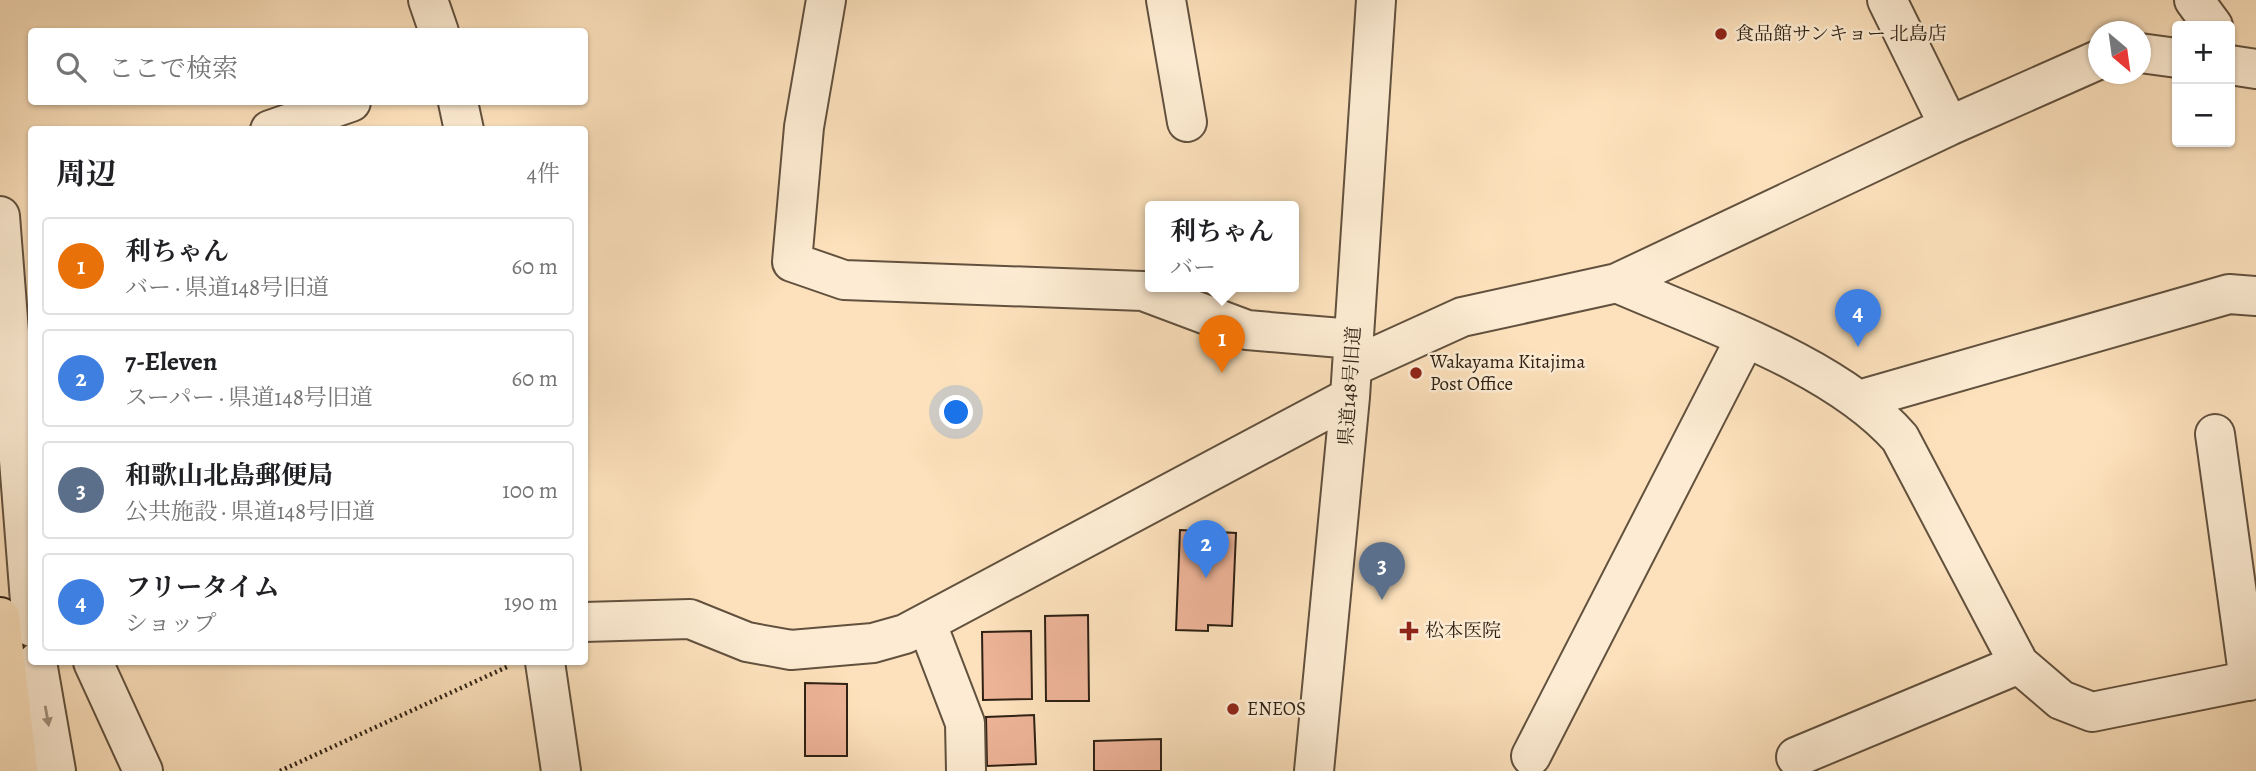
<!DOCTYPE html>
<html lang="ja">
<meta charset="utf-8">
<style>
:root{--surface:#fff;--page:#f6f6f6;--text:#202124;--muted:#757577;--line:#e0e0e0;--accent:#d93025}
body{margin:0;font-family:Alegreya,"Noto Serif JP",serif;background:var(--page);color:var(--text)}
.controls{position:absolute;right:21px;top:21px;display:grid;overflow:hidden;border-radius:7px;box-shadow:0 2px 5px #0004}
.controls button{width:63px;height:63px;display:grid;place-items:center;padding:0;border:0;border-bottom:2px solid var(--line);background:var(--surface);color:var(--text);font:35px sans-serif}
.compass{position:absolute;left:2088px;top:21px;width:63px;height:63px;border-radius:50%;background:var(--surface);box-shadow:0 2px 5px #0004;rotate:151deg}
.you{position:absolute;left:957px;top:413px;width:24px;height:24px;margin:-18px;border:5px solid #fff;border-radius:50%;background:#1a73e8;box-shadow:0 0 0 10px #1a73e833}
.badge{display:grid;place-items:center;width:46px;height:46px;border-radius:50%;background:var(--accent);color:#fff;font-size:23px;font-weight:700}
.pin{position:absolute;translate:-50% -58px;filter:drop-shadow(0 2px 4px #0008)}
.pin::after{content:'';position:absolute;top:37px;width:24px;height:21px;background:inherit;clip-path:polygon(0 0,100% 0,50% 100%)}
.popup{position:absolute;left:1145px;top:201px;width:154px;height:91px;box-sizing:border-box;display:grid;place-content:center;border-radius:7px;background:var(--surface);filter:drop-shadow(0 2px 5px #0005);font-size:23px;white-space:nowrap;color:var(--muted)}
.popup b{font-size:26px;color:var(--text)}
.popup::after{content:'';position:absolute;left:50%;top:100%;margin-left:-14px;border:14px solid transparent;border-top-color:var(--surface)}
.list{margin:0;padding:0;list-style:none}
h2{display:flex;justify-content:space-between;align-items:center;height:91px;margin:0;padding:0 28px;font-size:30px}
h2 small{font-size:23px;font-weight:400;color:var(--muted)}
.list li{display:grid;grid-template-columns:46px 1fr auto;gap:21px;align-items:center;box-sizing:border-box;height:98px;margin:0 14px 14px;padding:0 14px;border:2px solid var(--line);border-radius:7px}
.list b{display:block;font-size:26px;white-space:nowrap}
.list p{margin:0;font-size:23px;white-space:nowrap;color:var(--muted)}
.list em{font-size:23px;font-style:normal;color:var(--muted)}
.icon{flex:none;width:38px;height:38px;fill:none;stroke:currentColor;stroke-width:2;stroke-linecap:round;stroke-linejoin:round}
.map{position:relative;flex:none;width:2256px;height:771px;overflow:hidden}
.search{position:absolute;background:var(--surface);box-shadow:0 2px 5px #0004;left:28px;top:28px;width:560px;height:77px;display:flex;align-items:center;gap:18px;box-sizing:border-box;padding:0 24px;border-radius:7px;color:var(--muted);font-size:26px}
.panel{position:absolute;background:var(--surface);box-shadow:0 2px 5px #0004;left:28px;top:126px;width:560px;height:539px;border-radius:7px}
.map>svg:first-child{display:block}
.building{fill:#edb397;stroke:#2f2114;stroke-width:2}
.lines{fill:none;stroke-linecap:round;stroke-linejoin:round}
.minor-casing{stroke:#62513e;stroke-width:42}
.major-casing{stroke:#2f2114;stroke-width:42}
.path{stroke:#2f2114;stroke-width:4.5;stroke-dasharray:2 3.5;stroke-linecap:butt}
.minor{stroke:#fdecd3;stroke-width:38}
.major{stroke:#fce1bc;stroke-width:38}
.oneway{fill:#a0917d}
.poi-dot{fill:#8f2418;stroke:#fdecd3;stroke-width:2.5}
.labels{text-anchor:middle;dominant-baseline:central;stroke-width:5;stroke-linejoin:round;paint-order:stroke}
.poi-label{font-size:19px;fill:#2f2114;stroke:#fdecd3;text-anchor:start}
.street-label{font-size:19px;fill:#2f2114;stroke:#fdecd3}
</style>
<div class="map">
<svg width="2256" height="771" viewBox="0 0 2256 771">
<rect width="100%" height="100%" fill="#fce1bc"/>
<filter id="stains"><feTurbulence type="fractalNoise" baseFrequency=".00286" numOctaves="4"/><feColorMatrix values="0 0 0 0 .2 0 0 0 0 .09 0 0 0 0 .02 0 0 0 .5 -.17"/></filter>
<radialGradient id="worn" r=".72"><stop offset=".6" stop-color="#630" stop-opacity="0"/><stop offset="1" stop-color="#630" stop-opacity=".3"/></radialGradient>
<path class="building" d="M1180,530l56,3 -4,93 -24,-1v6l-32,-1z
M1088,615l1,86h-43l-1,-85z
M1031,631l1,68 -49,1 -1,-68z
M805,683l42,1v72h-42z
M1034,715l2,49 -49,2 -1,-49z
M1161,739v32h-67v-30z"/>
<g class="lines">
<defs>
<path id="minor" d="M428,0l11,32
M826,0l-22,127 -12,135 52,18 299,11 104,39 106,9
M1166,0l21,122
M1887,0l62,126
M2194,0l19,26
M2140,53l37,5
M2230,65l26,4
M458,102l6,28
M270,130l81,-28
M0,216l32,411
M1617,283c89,39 219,82 283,155l119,226 42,36 31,12 164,-33
M1352,367l110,-50 155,-34 332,-157 149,-66
M1859,400l370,-106 27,2
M2215,434l34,247
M584,622l106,-3 57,23 44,8 82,-7 32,-9 445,-237
M927,624l38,99 1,48
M37,662l19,109
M93,662l50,109
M545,662l16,109
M1531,756l214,-417
M1796,757l223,-93
M1314,771l36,-374 26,-397"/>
<path id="major" d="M0,617l18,154"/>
</defs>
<use href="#minor" class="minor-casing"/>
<use href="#major" class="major-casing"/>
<path class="path" d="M280,771l229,-105"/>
<use href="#minor" class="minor"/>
<use href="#major" class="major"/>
</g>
<defs><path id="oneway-solid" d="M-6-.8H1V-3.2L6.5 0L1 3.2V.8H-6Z" transform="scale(1.75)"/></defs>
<use class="oneway" href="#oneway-solid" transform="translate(47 716) rotate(80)"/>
<g class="poi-dot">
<circle cx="1721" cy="34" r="7"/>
<circle cx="1416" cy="373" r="7"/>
<path d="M1405.5 620.5h7v7h7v7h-7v7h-7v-7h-7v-7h7z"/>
<circle cx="1233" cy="709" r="7"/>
</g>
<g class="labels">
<g class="poi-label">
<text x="1735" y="34">食品館サンキョー 北島店</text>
<text x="1430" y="362">Wakayama Kitajima<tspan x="1430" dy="22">Post Office</tspan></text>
<text x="1425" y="631">松本医院</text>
<text x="1247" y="709">ENEOS</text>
</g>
<g class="street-label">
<text transform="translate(1350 386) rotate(-86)">県道148号旧道</text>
</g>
</g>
<rect width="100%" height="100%" filter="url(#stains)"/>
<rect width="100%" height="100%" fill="url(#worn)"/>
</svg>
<div class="controls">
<button>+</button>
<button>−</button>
</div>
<svg class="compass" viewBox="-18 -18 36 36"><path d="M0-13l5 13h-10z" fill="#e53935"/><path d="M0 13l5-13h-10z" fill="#757577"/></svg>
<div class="you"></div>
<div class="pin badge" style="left:1222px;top:373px;background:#e8710a">1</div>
<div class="popup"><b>利ちゃん</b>バー</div>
<div class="pin badge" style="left:1206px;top:578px;background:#3f7fe0">2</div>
<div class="pin badge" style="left:1382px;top:600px;background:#5c6f8a">3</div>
<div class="pin badge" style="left:1858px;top:347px;background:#3f7fe0">4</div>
<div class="search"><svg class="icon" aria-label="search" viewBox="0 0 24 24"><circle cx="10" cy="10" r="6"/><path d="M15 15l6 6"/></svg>ここで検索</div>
<section class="panel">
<h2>周辺<small>4件</small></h2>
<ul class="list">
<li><span class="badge" style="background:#e8710a">1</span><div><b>利ちゃん</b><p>バー · 県道148号旧道</p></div><em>60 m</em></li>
<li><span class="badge" style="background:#3f7fe0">2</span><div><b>7-Eleven</b><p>スーパー · 県道148号旧道</p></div><em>60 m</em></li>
<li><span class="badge" style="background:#5c6f8a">3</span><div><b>和歌山北島郵便局</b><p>公共施設 · 県道148号旧道</p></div><em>100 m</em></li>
<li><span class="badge" style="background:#3f7fe0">4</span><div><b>フリータイム</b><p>ショップ</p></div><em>190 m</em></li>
</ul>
</section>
</div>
